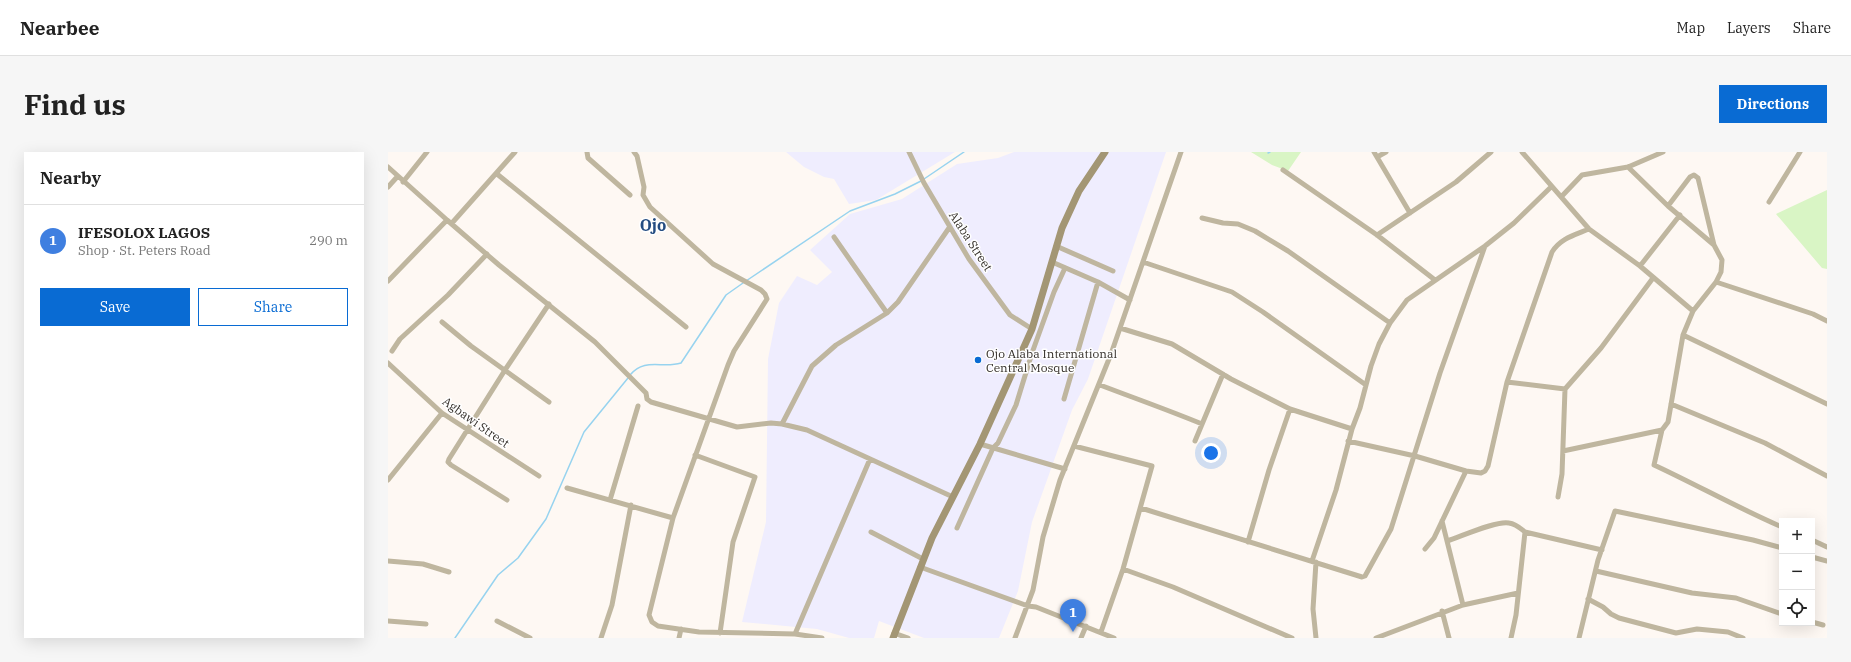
<!DOCTYPE html>
<meta charset="utf-8">
<style>
:root{--surface:#fff;--page:#f6f6f6;--text:#222;--muted:#767676;--line:#e0e0e0;--accent:#096bd3}
body{margin:0;font-family:"IBM Plex Serif",serif;background:var(--page);color:var(--text)}
.controls{position:absolute;right:12px;bottom:12px;display:grid;overflow:hidden;border-radius:0px;box-shadow:0 4px 16px #0002}
.controls button{width:36px;height:36px;display:grid;place-items:center;padding:0;border:0;border-bottom:1px solid var(--line);background:var(--surface);color:var(--text);font:20px sans-serif}
.you{position:absolute;left:823px;top:301px;width:14px;height:14px;margin:-10px;border:3px solid #fff;border-radius:50%;background:#1a73e8;box-shadow:0 0 0 6px #1a73e833}
.badge{display:grid;place-items:center;width:26px;height:26px;border-radius:50%;background:var(--accent);color:#fff;font-size:13px;font-weight:700}
.pin{position:absolute;translate:-50% -33px;filter:drop-shadow(0 1px 2px #0008)}
.pin::after{content:'';position:absolute;top:21px;width:14px;height:12px;background:inherit;clip-path:polygon(0 0,100% 0,50% 100%)}
.list{margin:0;padding:0;list-style:none}
h2{display:flex;justify-content:space-between;align-items:center;height:52px;margin:0;padding:0 16px;font-size:17px}
h2 small{font-size:13px;font-weight:400;color:var(--muted)}
.list li{display:grid;grid-template-columns:26px 1fr auto;gap:12px;align-items:center;box-sizing:border-box;height:72px;padding:0 16px;border-top:1px solid var(--line)}
.list b{display:block;font-size:15px;white-space:nowrap}
.list p{margin:0;font-size:13px;white-space:nowrap;color:var(--muted)}
.list em{font-size:13px;font-style:normal;color:var(--muted)}
.actions{display:flex;gap:8px;padding:12px 16px}
.actions a{flex:1;padding:9px 0;border:1px solid var(--accent);border-radius:0px;text-align:center;font-size:14px;color:var(--accent)}
.actions .main{background:var(--accent);color:#fff}
.icon{flex:none;width:22px;height:22px;fill:none;stroke:currentColor;stroke-width:2;stroke-linecap:round;stroke-linejoin:round}
.map{position:relative;flex:none;width:1439px;height:486px;overflow:hidden;border-radius:0px}
header{display:flex;align-items:center;gap:24px;box-sizing:border-box;height:56px;padding:0 20px;background:var(--surface);border-bottom:1px solid var(--line)}
header strong{font-size:19px}
nav{display:flex;gap:22px;margin-inline-start:auto;font-size:14px}
.intro{display:flex;align-items:center;justify-content:space-between;box-sizing:border-box;height:96px;padding:0 24px}
h1{margin:0;font-size:28px}
.button{padding:10px 18px;border-radius:0px;background:var(--accent);color:#fff;font-size:14px;font-weight:700}
main{display:flex;gap:24px;padding:0 24px}
aside{flex:1;background:var(--surface);border-radius:0px;box-shadow:0 4px 16px #0002}
.map>svg:first-child{display:block}
.commercial{fill:#efedfe}
.green{fill:#d9f5c5}
.lines{fill:none;stroke-linecap:round;stroke-linejoin:round}
.stream{stroke:#97d3ef;stroke-width:1.5}
.street{stroke:#bfb69f;stroke-width:5}
.secondary{stroke:#a39674;stroke-width:7}
.poi-dot{fill:#096bd3;stroke:#fff;stroke-width:1.5}
.labels{text-anchor:middle;dominant-baseline:central;stroke-width:3;stroke-linejoin:round;paint-order:stroke}
.street-label{font-size:12px;fill:#342f2a;stroke:#fff}
.poi-label{font-size:12px;fill:#342f2a;stroke:#fff;text-anchor:start}
.district-label{font-size:16px;font-weight:bold;fill:#244c81;stroke:#fff}
</style>
<header>
<strong>Nearbee</strong>
<nav><a>Map</a><a>Layers</a><a>Share</a></nav>
</header>
<div class="intro"><h1>Find us</h1><a class="button">Directions</a></div>
<main>
<aside>
<h2>Nearby<small></small></h2>
<ul class="list">
<li><span class="badge" style="background:#3f7fe0">1</span><div><b>IFESOLOX LAGOS</b><p>Shop · St. Peters Road</p></div><em>290 m</em></li>
</ul>
<div class="actions"><a class="main">Save</a><a>Share</a></div>
</aside>
<div class="map">
<svg width="1439" height="486" viewBox="0 0 1439 486">
<rect width="100%" height="100%" fill="#fef8f3"/>
<path class="commercial" d="M398,0h169l-79,48 -27,4 -15,-25 -10,-2 -20,-10z
M626,0h152l-78,227 -16,31 -40,112 -14,69 -19,47h-75l-45,-17 -5,17h-25l-32,-9 -75,-7 24,-100 2,-163 11,-56 18,-27 20,9 15,-13 -22,-22 40,-36 52,-15 55,-35 41,-6z"/>
<path class="green" d="M863,0h50l-13,19 -16,-6z
M1439,38v79l-5,-1 -46,-54z"/>
<g class="lines">
<path class="stream" d="M880,1l2,-1
M536,27l40,-27
M358,129l104,-70 45,-17 26,-13
M242,223c15,-18 32,-6 51,-12l45,-68 17,-12
M67,486l43,-63 20,-17 28,-39 38,-87 44,-54"/>
<path class="street" d="M199,0l1,6 42,37
M246,0l3,4 7,31 -1,8 7,12 63,57 48,26 4,4 2,5 -33,52 -6,14 -55,153 -24,97 3,7 6,4 41,6 96,2 27,4
M521,0l15,31 45,76 41,56 22,14
M986,0l36,61
M1134,0l67,77 51,37 53,45
M989,5l9,-5
M0,15l59,53 -59,61
M1240,15l40,39 46,39
M895,18l94,65 58,45
M109,22l189,153
M15,30l24,-30
M0,35l9,-10
M1174,44l20,-21 46,-8 35,-15
M1381,50l31,-50
M1280,54l22,-29 4,-2 4,3 16,67 8,15 -1,12 -5,10 -23,29 -10,24 -15,87 -6,8 -8,35c43,20 84,43 128,62
M814,66l21,5 15,1 17,7 33,20 102,72
M59,68l52,45 96,77 51,51 1,6 4,3 86,25 34,-4 11,1 25,6 146,67
M64,71l63,-71
M989,83l79,-53 35,-30
M446,85l53,76
M668,94l57,25
M664,110l46,20 32,18
M755,110l89,30 31,20 103,73
M1252,114l40,-51
M1328,130l97,32 14,7
M54,170l29,24 78,56
M732,176l52,16 59,35 59,30 62,20
M1295,183l144,69
M4,199l8,-12 48,-44 39,-41
M0,211l54,50 97,63
M1119,230l58,7
M712,233c34,13 68,25 102,39
M676,247l34,-117
M1283,252l94,39 62,33
M394,272l30,-58 24,-21 51,-32 11,-11 51,-74
M807,289l28,-67
M960,289l67,15 51,15 15,2 4,-2 3,-5 19,-84 45,-130c9,-14 23,-17 37,-23
M592,292l85,25
M686,294l78,20 -29,103 -22,63
M1175,299l99,-21
M307,303l60,22 -22,65 -13,91
M0,328l54,-67
M179,336l106,30
M1170,345l4,-23 3,-85 36,-41 52,-70
M119,348l-56,-35 -3,-3 1,-3 56,-89 44,-66
M222,348l28,-94
M753,356l221,69 3,-1 26,-47 49,-156 45,-127
M1054,369l21,84
M569,376l36,-80 5,-5 18,-38 16,-52 22,-61 11,-24
M483,380l52,27
M1424,388l15,7
M1059,389c13,-4 50,-21 62,-18 7,1 11,5 16,9l77,18
M860,390l21,-72 21,-61
M1037,397l9,-11 32,-67
M1424,405l15,4
M0,409l35,3 26,8
M924,409l24,-71 16,-61 8,-21 11,-42 8,-22 11,-21 17,-23 78,-54 29,-23 37,-36
M928,410l-3,47 3,29
M532,415l108,39 8,1 78,31
M735,417l50,18 119,51
M1208,419l96,22 44,5 46,16
M1200,447l15,8 8,7 8,4 57,15 21,-4 31,3 15,6
M1054,459l7,27
M0,469l38,3
M109,469l33,17
M1424,470l11,3
M506,481l14,5
M407,482l75,-175
M213,486l11,-33 19,-100
M291,486l2,-9
M627,486l18,-48 10,-53 17,-57 51,-126 70,-202
M693,486l5,-12
M988,486l87,-33 55,-12
M1123,486l5,-23 9,-83
M1191,486l19,-78 17,-49 138,29 29,8"/>
<path class="secondary" d="M505,486l39,-100 48,-94 52,-115 30,-101 17,-37 26,-39"/>
</g>
<circle class="poi-dot" cx="590" cy="208" r="4"/>
<g class="labels">
<g class="street-label">
<text transform="translate(583 89) rotate(57)">Alaba Street</text>
<text transform="translate(88 270) rotate(35)">Agbawi Street</text>
</g>
<g class="poi-label">
<text x="598" y="201">Ojo Alaba International<tspan x="598" dy="14">Central Mosque</tspan></text>
</g>
<g class="district-label">
<text x="265" y="73">Ojo</text>
</g>
</g>
</svg>
<div class="controls">
<button>+</button>
<button>−</button>
<button><svg class="icon" aria-label="locate" viewBox="0 0 24 24"><circle cx="12" cy="12" r="6"/><path d="M12 2v4M12 18v4M2 12h4M18 12h4"/></svg></button>
</div>
<div class="you"></div>
<div class="pin badge" style="left:685px;top:480px;background:#3f7fe0">1</div>
</div>
</main>
